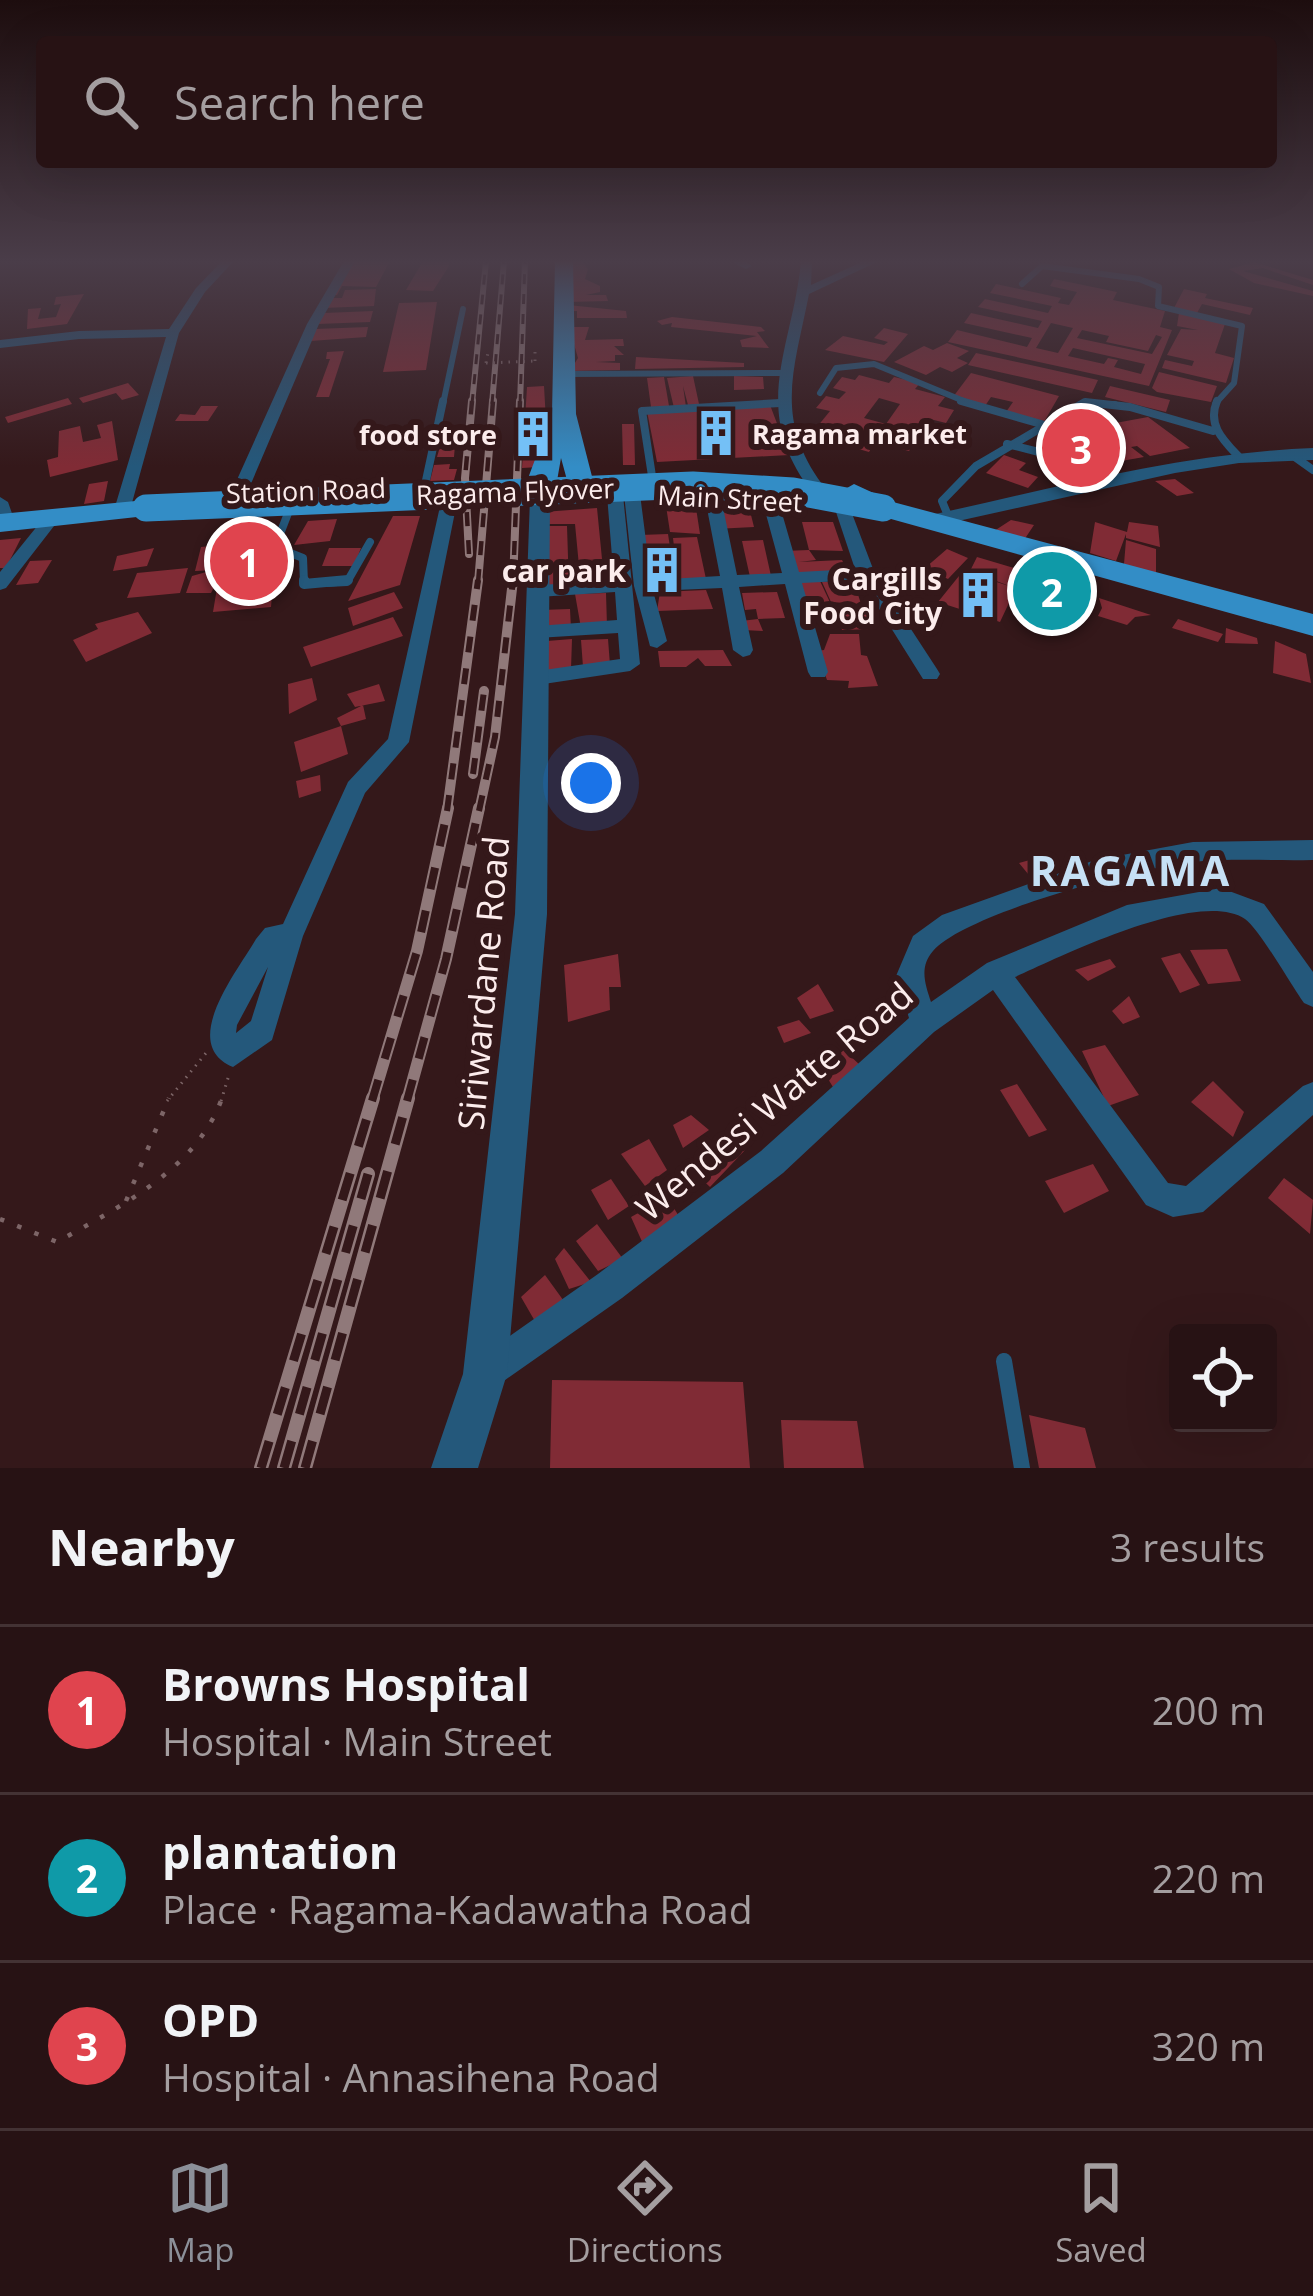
<!DOCTYPE html>
<meta charset="utf-8">
<style>
:root{--surface:#271214;--page:#2f1b1d;--text:#f1f3f6;--muted:#a49ea0;--line:#433234;--accent:#8c9099}
body{margin:0;font-family:"Open Sans",sans-serif;background:var(--page);color:var(--text)}
.controls{position:absolute;right:36px;bottom:36px;display:grid;overflow:hidden;border-radius:12px;box-shadow:0 12px 48px #0002}
.controls button{width:108px;height:108px;display:grid;place-items:center;padding:0;border:0;border-bottom:3px solid var(--line);background:var(--surface);color:var(--text);font:60px sans-serif}
.you{position:absolute;left:591px;top:783px;width:42px;height:42px;margin:-30px;border:9px solid #fff;border-radius:50%;background:#1a73e8;box-shadow:0 0 0 18px #1a73e833}
.badge{display:grid;place-items:center;width:78px;height:78px;border-radius:50%;background:var(--accent);color:#fff;font-size:39px;font-weight:700}
.pin{position:absolute;translate:-50% -50%;border:6px solid #fff;box-shadow:0 3px 12px #0006}
.list{margin:0;padding:0;list-style:none}
h2{display:flex;justify-content:space-between;align-items:center;height:156px;margin:0;padding:0 48px;font-size:51px}
h2 small{font-size:39px;font-weight:400;color:var(--muted)}
.list li{display:grid;grid-template-columns:78px 1fr auto;gap:36px;align-items:center;box-sizing:border-box;height:168px;padding:0 48px;border-top:3px solid var(--line)}
.list b{display:block;font-size:45px;white-space:nowrap}
.list p{margin:0;font-size:39px;white-space:nowrap;color:var(--muted)}
.list em{font-size:39px;font-style:normal;color:var(--muted)}
.icon{flex:none;width:66px;height:66px;fill:none;stroke:currentColor;stroke-width:2;stroke-linecap:round;stroke-linejoin:round}
.map{position:relative;flex:none;width:1313px;height:1468px;overflow:hidden}
.search{position:absolute;background:var(--surface);box-shadow:0 12px 48px #0002;left:36px;right:36px;top:36px;height:132px;display:flex;align-items:center;gap:30px;box-sizing:border-box;padding:0 42px;border-radius:12px;color:var(--muted);font-size:45px}
.sheet{height:660px;background:var(--surface)}
nav{display:flex;justify-content:space-around;align-items:center;box-sizing:border-box;height:168px;border-top:3px solid var(--line);background:var(--surface);font-size:33px;color:var(--muted)}
nav a{display:grid;justify-items:center;gap:6px}
nav .on{color:var(--accent)}
.map>svg:first-child{display:block}
.building{fill:#802b35;fill-rule:evenodd}
.lines{fill:none;stroke-linecap:round;stroke-linejoin:round}
.path-far1{stroke:#7d6567;stroke-width:3;stroke-dasharray:1.5 6;stroke-linecap:butt}
.path{stroke:#7d6567;stroke-width:4.5;stroke-dasharray:4.5 14;stroke-linecap:butt}
.service-far3{stroke:#24587b;stroke-width:6}
.service-far2{stroke:#24587b;stroke-width:8}
.service-far1{stroke:#24587b;stroke-width:10}
.service{stroke:#24587b;stroke-width:16}
.minor{fill:#24587b;fill-rule:evenodd}
.tertiary{fill:#24587b;fill-rule:evenodd}
.primary{fill:#338dc6;fill-rule:evenodd}
.rail-far4-casing{stroke:#90797a;stroke-width:6}
.rail-far3-casing{stroke:#90797a;stroke-width:8}
.rail-far2-casing{stroke:#90797a;stroke-width:10}
.rail-far1-casing{stroke:#90797a;stroke-width:12}
.rail-casing{stroke:#90797a;stroke-width:14}
.rail-far4{stroke:#34181a;stroke-width:3;stroke-dasharray:10;stroke-linecap:butt}
.rail-far3{stroke:#34181a;stroke-width:4.5;stroke-dasharray:14;stroke-linecap:butt}
.rail-far2{stroke:#34181a;stroke-width:6;stroke-dasharray:16;stroke-linecap:butt}
.rail-far1{stroke:#34181a;stroke-width:8;stroke-dasharray:22;stroke-linecap:butt}
.rail{stroke:#34181a;stroke-width:9;stroke-dasharray:28;stroke-linecap:butt}
.path-bridge{stroke:#7d6567;stroke-width:3;stroke-dasharray:1.5 6;stroke-linecap:butt}
.primary-bridge{stroke:#338dc6;stroke-width:27}
.labels{text-anchor:middle;dominant-baseline:central;stroke-width:12;stroke-linejoin:round;paint-order:stroke}
.far-poi-label{font-size:27px;font-weight:bold;fill:#fcecec;stroke:#34181a;text-anchor:start}
.far-street-label{font-size:27px;fill:#fcecec;stroke:#34181a}
.poi-label{font-size:30px;font-weight:bold;fill:#fcecec;stroke:#34181a;text-anchor:end}
.near-street-label{font-size:36px;fill:#fcecec;stroke:#34181a}
.district-label{font-size:42px;font-weight:bold;letter-spacing:3px;fill:#c6e0f5;stroke:#34181a}
</style>
<div class="map">
<svg width="1313" height="1468" viewBox="0 0 1313 1468">
<rect width="100%" height="100%" fill="#34181a"/>
<path class="building" d="M352,261h38l-14,26 -34,-1 -5,9h-8z
M423,261h26v5l-16,25 -27,-1z
M568,261h13l7,8 -3,10 15,7v6l-14,3h20l2,6 -41,1z
M1254,262l59,18v5l-50,-17 -20,3 70,20v5l-59,-13 -25,-14z
M1054,279l63,13 -4,8 52,11 -5,16 12,3 -23,56 -201,-44 9,-12 70,17 5,-9 -68,-15 7,-10 67,15 4,-7 -64,-14 7,-8 63,14 4,-7 -62,-13 6,-9 65,14 -3,5 11,2 8,-13 -27,-6zM1051,323l22,5 -15,25 -22,-5zM1082,330l27,6 -3,6 42,9 8,-16 6,2 -10,17 -75,-16zM1073,348l72,16 -4,10 -27,-7 4,-7 -10,-2 -4,6 -36,-8z
M376,289l-2,17 -52,2 7,-10h13l3,-8z
M1184,289l23,5 -2,4 48,10 -3,7 -48,-11 -5,9 -23,-5z
M84,294l-17,30 -40,5 1,-20 13,-1 -3,11 18,-2 5,-13 -7,1 2,-8z
M437,302l-11,68 -43,2 16,-69z
M568,305l58,6 1,7h-50v-7h-8z
M373,311l-3,11 -53,2 7,-11z
M1179,313l46,11 -10,29 19,5 -8,25 -64,-15 3,-8 27,6 2,-5 -27,-6 14,-26 17,1 -21,-4z
M672,317l89,10 4,4 -8,1 12,16 -27,-1 -2,-7 17,-4 -86,-9 1,-4 -10,2 -5,-4z
M368,327l-2,10 -56,4 5,-12z
M569,327h20l-4,13 38,-1 1,7h-10l10,9h-9v6l-19,1 24,1v7l-50,1 8,-13z
M884,328l24,6 -24,28 -59,-12 18,-14 41,9 4,-3 -14,-4z
M947,343l22,8 -12,7 11,5 -16,9 -12,-5 -14,8 -32,-13 30,-16 9,4z
M344,351l-15,46h-13l14,-38h-4l1,-7z
M976,353l122,27 -6,13 -124,-28z
M636,357l108,6v4l-109,2z
M1159,372l58,14 -6,16 -54,-10 -5,-4z
M971,373l88,23 -15,26 -38,-10 7,-10 -22,-5 -6,9 -32,-9z
M859,375l30,8 5,-6 26,6 -5,6 30,8 -7,9 16,4 -8,13 -16,-4 -21,32 -34,-9 -6,10 -28,-8 7,-9 -31,-8 13,-16 -14,-3 10,-12 13,3 7,-7 -13,-4 9,-11 13,3zM879,398l21,6 -14,20 -22,-6z
M693,376l6,28 -11,1 -5,-19 3,21 -12,1 -7,-30z
M734,376l29,1 1,12 -30,1z
M664,377l5,29 -18,1 -4,-29z
M128,383l11,12 -17,5 -6,-7 -33,10 -4,-5z
M544,386l2,35 -7,46 -17,1 5,-81z
M1110,386l60,14 -4,12 -61,-15z
M68,398l4,6 -64,19 -3,-6z
M770,405l19,50 -132,7 -10,-51z
M201,406h17l-10,15h-33l5,-7 15,1z
M1148,417l42,31 -40,8 -13,-10 -6,1 13,10 -34,6 -14,-11 -15,3 -11,-10 15,-3 -14,-11 33,-6 15,12 6,-1 -15,-12z
M112,421l6,39 -68,17 -3,-17 11,-3 1,-26 21,-5 3,16 18,-4 -4,-13z
M622,424h12l1,41h-12z
M445,429l11,4 -2,24h-17z
M1004,455l22,8 -7,7 19,7 -10,11 -42,-15z
M450,464l-1,5h8l-3,11 -24,1 4,-16z
M1175,479l19,14 -17,3 -22,-15z
M108,481l-4,20 -20,3 5,-20z
M666,506l30,2 4,26 -30,-2z
M597,508l5,51 -14,1h15l-1,6h-23l-4,-42h-33l1,-12z
M750,511l4,16 -39,2 -3,-16z
M393,516h27l-20,69 -52,16z
M337,519l-7,22 -36,4 14,-24z
M1011,520l23,5 -12,18 -31,-10z
M802,522h31l10,29 -34,-1z
M1095,522l32,10 2,-10 29,4 2,21 -34,-9v-4l-10,27 -26,-8z
M542,526h25l2,62 -29,1z
M668,534l7,46 -22,2 -13,-47z
M697,537l9,42 -28,1 -5,-42z
M21,538l-15,30h-6v-28z
M763,540l8,36 -21,1 -8,-36z
M1126,540l30,9v25l-32,-10z
M259,541l-7,21h-30l-1,8 -26,1 6,-24z
M154,548l-7,18 -34,5 4,-15z
M329,548h32l-7,18h-32z
M947,549l21,9 -20,21 -23,-11z
M809,550l7,10 -17,2 43,-2 6,12 -55,2 -9,-23z
M977,557l37,11 -2,10 12,4 -8,6 -16,34 -62,-20 25,-31 49,16 -42,-16z
M52,560l-14,23 -22,2 14,-24z
M224,567l13,1 -6,8h-11l-9,17h-25l6,-17z
M188,568l-8,25 -53,5 10,-25z
M603,569l3,18h-29l1,-17z
M238,575l10,1 -5,11 30,-2 -2,22 -58,5 4,-24h15z
M1031,575l51,17 -8,15 -51,-16z
M848,580l6,2 7,22 -30,-2 -9,-20z
M796,581h24l15,32 -29,-1z
M706,590l7,19 -56,2 3,-19z
M394,592l9,16 -50,18 -5,-18z
M777,592l8,26 -27,1 5,12 -20,-1 -2,-9 17,-2 -2,-10 -11,1 -3,-17z
M606,593l1,33 -26,2 -6,-34z
M1099,598l52,17 -16,2 -8,8 -29,-9 4,-8z
M570,609l1,20 -30,2v-21z
M863,609l10,20 -31,1 -4,-18z
M138,612l14,21 -66,29 -13,-22 25,-11 -3,-5z
M393,617l10,19 -92,31 -8,-20z
M1178,619l45,15 -5,8 -46,-14z
M1226,628l31,10 1,6 -33,-1z
M830,634h29l2,21 6,1 11,30 -30,2 1,-7 -22,-1 -10,-29 7,-1z
M572,639l-1,30 -28,2 4,-30z
M608,639l2,26 -27,2 -2,-27z
M1275,641l31,13 5,29 -38,-10z
M723,650l9,16h-27l-7,-8 -12,9h-26l-2,-16z
M312,678l5,22 -28,14 -1,-30z
M379,684l6,17 -30,6 -8,-13z
M363,705l3,14 -25,7 7,28 -47,18 -7,-30 47,-16 -4,-8z
M320,775l1,16 -22,7 -3,-17z
M1037,858l13,16 -17,6 -14,-17z
M1227,949l14,32 -33,3 -18,-34z
M1180,953l20,32 -20,8 -19,-35z
M618,954l3,33h-12l1,23 -42,12 -4,-57z
M1110,959l6,8 -28,14 -13,-11z
M818,984l16,27 -24,8 -13,-21z
M1129,996l11,21 -17,7 -11,-13z
M799,1020l12,13 -27,10 -7,-16z
M1105,1045l34,50 -31,11 -26,-55z
M844,1050l18,17 -26,25 -14,-23z
M1213,1081l31,31 -11,25 -42,-35z
M1017,1084l30,46 -18,7 -29,-47z
M691,1115l18,15 -26,18 -10,-23z
M731,1137l15,12 -36,38 -17,-16z
M649,1139l18,31 -22,16 -24,-32z
M1093,1164l16,27 -45,22 -19,-32z
M1284,1178l29,22 -3,34 -42,-36z
M611,1179l18,27 -21,14 -17,-30z
M667,1197l13,21 -36,28 -13,-29z
M597,1224l26,35 -25,12 -22,-30z
M564,1248l27,34 -22,7 -14,-30z
M545,1275l21,29 -30,19 -15,-26z
M552,1380l191,2 7,86h-200z
M1029,1415l56,13 11,40h-57z
M781,1420l76,1 7,47h-80z"/>
<g class="lines">
<path class="path-far1" d="M535,352v9
M486,363l2,-11
M167,1101l39,-48
M221,1101l8,-26"/>
<path class="path" d="M126,1201l43,-103
M0,1219l57,23c62,-35 140,-73 165,-144"/>
<path class="service-far3" d="M1022,284l20,-18 97,13 20,8 -1,19 84,20 -8,57 -19,21
M564,374l217,-1
M820,393l16,-25 38,-4 97,40
M443,404l20,-95
M768,404l12,-1
M1080,404h35"/>
<path class="service-far2" d="M961,401l87,25
M1217,401c-10,24 6,39 22,56
M1007,444l32,8 24,13
M1292,455l21,15
M652,476l-10,-65 138,-8
M425,485l18,-84
M290,508l-15,39 28,11 1,25
M949,518l-7,-17 34,-35 109,-64 45,5 83,24
M327,583l20,-1 23,-40"/>
<path class="service-far1" d="M304,580v4l44,-4"/>
<path class="service" d="M1004,1361l18,107"/>
<path class="minor" d="M222,261h12l-29,31 -26,41 -49,177 -2,3h-12l-2,-3 52,-173 -87,2 -79,9v-8l79,-9 90,-2 27,-41z
M344,261h11l-36,63 -72,169 -8,5 -6,-2 -2,-3 76,-169z
M730,261h15l7,5 -6,3z
M801,261h11l-1,24 53,-24h15l-70,33c-14,73 -36,123 13,190l-8,5 -6,-2c-58,-81 -15,-140 -7,-226z
M712,488l8,5 17,82 45,-2 -21,-77 8,-5 8,5 22,76 56,-3 -21,-63 2,-3h12l27,71 62,95 3,5 -3,5h-14l-62,-99 -59,3 26,89 -3,5h-14l-3,-5 -23,-88 -46,3 14,63 -3,5 -7,2 -10,-7 -11,-62 -69,3 14,50 -10,7 -7,-2 -16,-60 -10,-92 8,-5 8,5 11,86 69,-4 -16,-83z
M615,490l8,5 17,169 -10,7 -93,14 -7,-2 -3,-5 10,-7 83,-12 -2,-26 -81,5 -9,-6 9,-6 80,-6 -2,-28 -77,5 -9,-6 9,-6 76,-4 -7,-86z
M0,497l8,5 7,20 -2,4 -13,-2z
M449,497l8,5 -48,240 -44,51 -62,143 -31,104 -39,27c-55,-23 4,-95 23,-128l9,-11 18,-4 65,-142 40,-43 53,-237zM268,967l-17,54 -15,12 1,-8z
M53,512l8,5 -55,71 -6,2v-18l47,-58z
M1313,840v20c-40,1 -81,-2 -120,2 -52,5 -227,51 -260,89 -14,16 -8,33 -2,51l56,-39 140,-58 94,-17 43,16 49,68v35l-9,-4c-13,-18 -44,-73 -59,-84 -46,-31 -183,37 -230,58l153,206 18,3 117,-100 10,-4v33l-110,97 -30,5 -27,-12 -153,-215 -59,42 -151,141 -161,125 -124,87 -12,5 -12,-5 -5,-12 5,-12 124,-87 163,-123 148,-133 -13,-42 17,-40 29,-21 153,-55 98,-18z"/>
<path class="tertiary" d="M1313,448v12l-74,3 -64,10 -244,54 -11,-6 11,-6c127,-28 252,-62 382,-67z
M540,492l10,6 -3,416 -40,460 -29,94h-47l32,-94 52,-460 15,-416z"/>
<path class="primary" d="M555,261h18l3,153 21,82 -14,8 -10,-2 -12,-44 -7,40 -14,8 -14,-8 1,-17 25,-67z
M854,484l39,18 420,112v22l-440,-122 -33,-22z
M146,500l42,6 4,6 -14,8 -32,-4 -146,16v-18z"/>
<defs>
<path id="rail-far4" d="M472,404l14,-143
M492,404l12,-143
M520,404l5,-143"/>
<path id="rail-far3" d="M469,554l-4,-76 7,-77
M478,583l15,-182
M513,583l7,-182"/>
<path id="rail-far2" d="M473,774l11,-83
M447,811l31,-231
M479,811l16,-74 18,-157"/>
<path id="rail-far1" d="M372,1101l45,-150 31,-143
M407,1101l39,-142 33,-151"/>
<path id="rail" d="M261,1468l112,-370
M284,1468l84,-294
M305,1468l103,-370"/>
</defs>
<use href="#rail-far4" class="rail-far4-casing"/>
<use href="#rail-far3" class="rail-far3-casing"/>
<use href="#rail-far2" class="rail-far2-casing"/>
<use href="#rail-far1" class="rail-far1-casing"/>
<use href="#rail" class="rail-casing"/>
<use href="#rail-far4" class="rail-far4"/>
<use href="#rail-far3" class="rail-far3"/>
<use href="#rail-far2" class="rail-far2"/>
<use href="#rail-far1" class="rail-far1"/>
<use href="#rail" class="rail"/>
<path class="path-bridge" d="M486,363l49,-2"/>
<path class="primary-bridge" d="M146,508l547,-23 100,6 90,17"/>
</g>
<linearGradient id="sky" x2="0" y2="1"><stop stop-color="#1d0d0e"/><stop offset="0.56" stop-color="#4a3d49"/><stop offset="1" stop-color="#4a3d49" stop-opacity="0"/></linearGradient>
<rect width="1313" height="467" fill="url(#sky)"/>
<defs>
<symbol id="building-bare" viewBox="-9 -9 18 18"><path d="M-4-6H4V6H1V3H-1V6H-4ZM-2.5-4.3h1.7v1.8h-1.7ZM.8-4.3h1.7v1.8H.8ZM-2.5-1h1.7V.8h-1.7ZM.8-1h1.7V.8H.8Z" fill="#74c0f6" stroke="#34181a" stroke-width="2.5" paint-order="stroke"/></symbol>
</defs>
<g fill-rule="evenodd">
<use href="#building-bare" x="683" y="400" width="66" height="66"/>
<use href="#building-bare" x="500" y="401" width="66" height="66"/>
<use href="#building-bare" x="629" y="537" width="66" height="66"/>
<use href="#building-bare" x="945" y="562" width="66" height="66"/>
</g>
<g class="labels">
<g class="far-poi-label">
<text x="752" y="433">Ragama market</text>
<text x="497" y="434" text-anchor="end">food store</text>
</g>
<g class="far-street-label">
<text transform="translate(306 490) rotate(-2)">Station Road</text>
<text transform="translate(515 491) rotate(-2)">Ragama Flyover</text>
<text transform="translate(730 498) rotate(3)">Main Street</text>
</g>
<g class="poi-label">
<text x="626" y="570">car park</text>
<text x="942" y="578">Cargills<tspan x="942" dy="34">Food City</tspan></text>
</g>
<g class="near-street-label">
<text transform="translate(483 983) rotate(-85)">Siriwardane Road</text>
<text transform="translate(774 1101) rotate(-40)">Wendesi Watte Road</text>
</g>
<g class="district-label">
<text x="1131" y="869">RAGAMA</text>
</g>
</g>
</svg>
<div class="controls">
<button><svg class="icon" aria-label="locate" viewBox="0 0 24 24"><circle cx="12" cy="12" r="6"/><path d="M12 2v4M12 18v4M2 12h4M18 12h4"/></svg></button>
</div>
<div class="you"></div>
<div class="pin badge" style="left:249px;top:561px;background:#e0444e">1</div>
<div class="pin badge" style="left:1052px;top:591px;background:#0f9aa8">2</div>
<div class="pin badge" style="left:1081px;top:448px;background:#e0444e">3</div>
<div class="search"><svg class="icon" aria-label="search" viewBox="0 0 24 24"><circle cx="10" cy="10" r="6"/><path d="M15 15l6 6"/></svg>Search here</div>
</div>
<section class="sheet">
<h2>Nearby<small>3 results</small></h2>
<ul class="list">
<li><span class="badge" style="background:#e0444e">1</span><div><b>Browns Hospital</b><p>Hospital · Main Street</p></div><em>200 m</em></li>
<li><span class="badge" style="background:#0f9aa8">2</span><div><b>plantation</b><p>Place · Ragama-Kadawatha Road</p></div><em>220 m</em></li>
<li><span class="badge" style="background:#e0444e">3</span><div><b>OPD</b><p>Hospital · Annasihena Road</p></div><em>320 m</em></li>
</ul>
</section>
<nav>
<a class="on"><svg class="icon" aria-label="map" viewBox="0 0 24 24"><path d="M3 6l6-2 6 2 6-2v14l-6 2-6-2-6 2zM9 4v14M15 6v14"/></svg>Map</a>
<a><svg class="icon" aria-label="directions" viewBox="0 0 24 24"><path d="M12 3l9 9-9 9-9-9zM9 14v-3h6M13 9l2 2-2 2"/></svg>Directions</a>
<a><svg class="icon" aria-label="saved" viewBox="0 0 24 24"><path d="M7 4h10v16l-5-4-5 4z"/></svg>Saved</a>
</nav>
